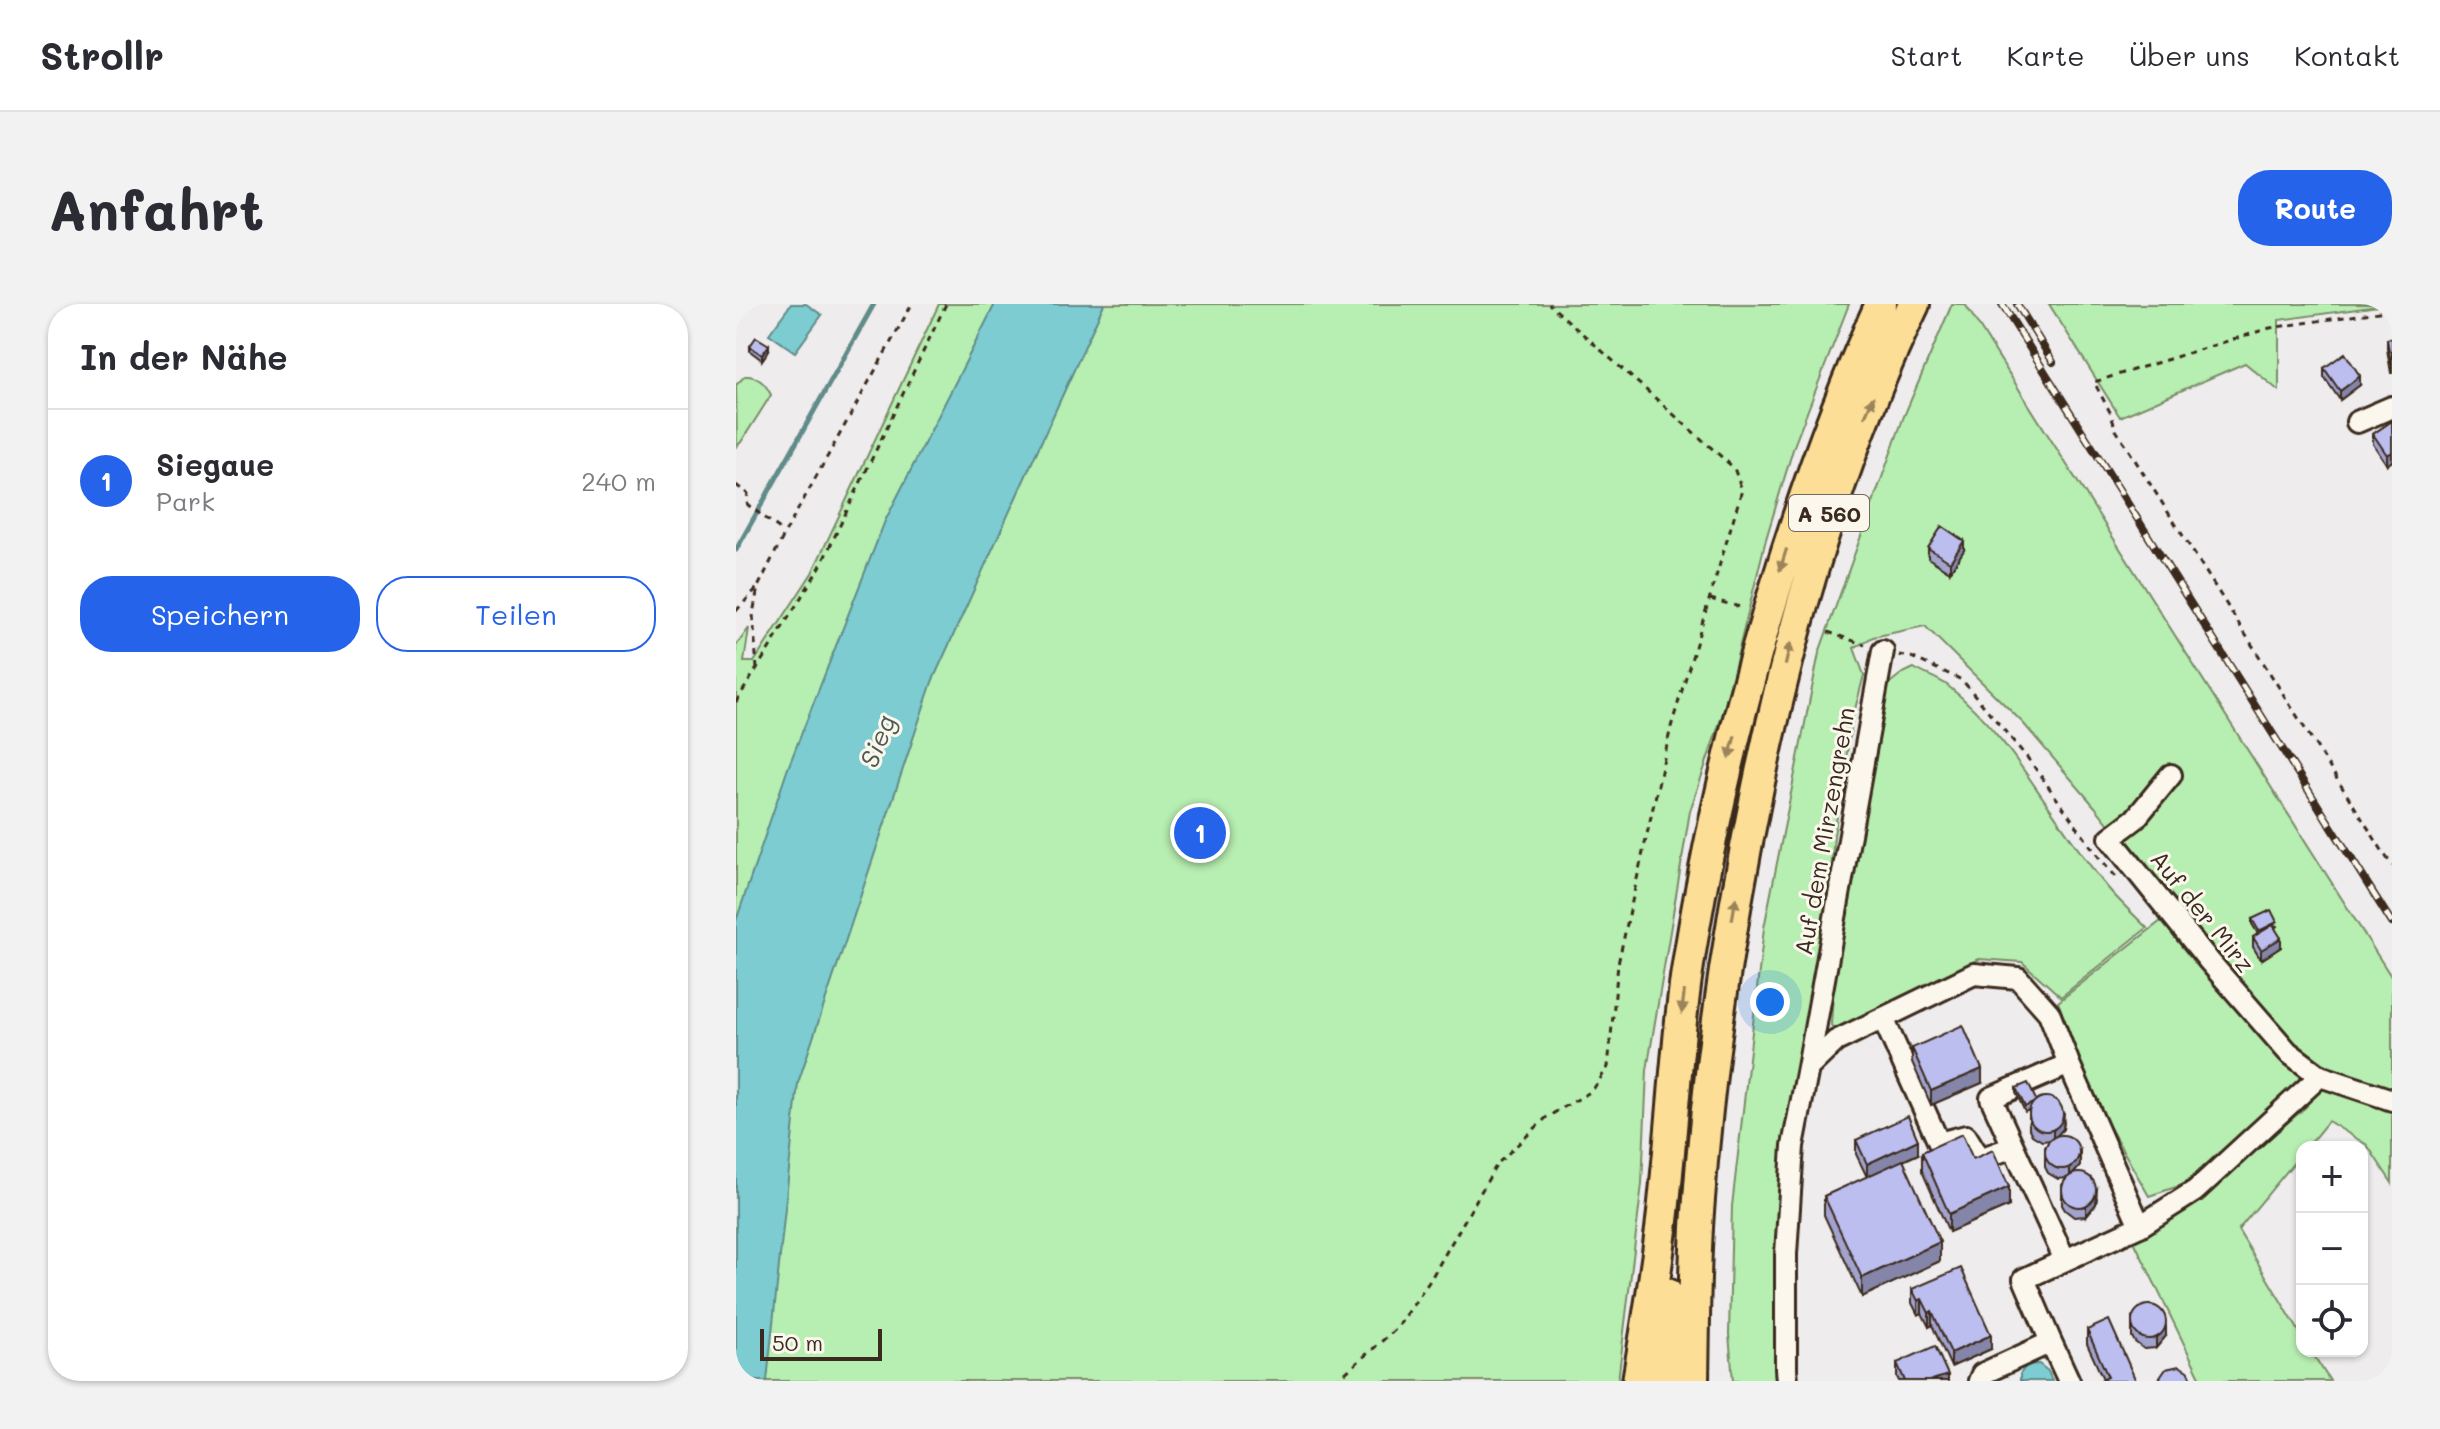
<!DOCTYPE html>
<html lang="de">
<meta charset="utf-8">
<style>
:root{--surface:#fff;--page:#f2f2f3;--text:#2b2b33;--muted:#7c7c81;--line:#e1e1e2;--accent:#2563eb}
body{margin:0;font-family:Mali,sans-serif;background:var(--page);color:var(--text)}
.controls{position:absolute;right:24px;bottom:24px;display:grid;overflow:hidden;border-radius:16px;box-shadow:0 2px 6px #0004}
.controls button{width:72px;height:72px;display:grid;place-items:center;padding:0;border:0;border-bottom:2px solid var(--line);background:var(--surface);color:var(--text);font:40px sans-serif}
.scale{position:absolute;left:24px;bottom:20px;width:122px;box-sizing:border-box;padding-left:8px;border:4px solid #3b2a1e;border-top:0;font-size:22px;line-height:28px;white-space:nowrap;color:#3b2a1e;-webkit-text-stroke:6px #fbf7ec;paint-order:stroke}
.you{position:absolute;left:1034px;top:698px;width:28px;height:28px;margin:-20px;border:6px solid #fff;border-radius:50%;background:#1a73e8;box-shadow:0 0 0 12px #1a73e833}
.badge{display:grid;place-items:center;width:52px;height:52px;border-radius:50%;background:var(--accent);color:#fff;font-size:26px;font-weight:700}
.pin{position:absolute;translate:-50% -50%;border:4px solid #fff;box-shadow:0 2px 8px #0006}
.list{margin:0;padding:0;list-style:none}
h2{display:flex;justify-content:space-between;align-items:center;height:104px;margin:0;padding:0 32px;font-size:34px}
h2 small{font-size:26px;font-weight:400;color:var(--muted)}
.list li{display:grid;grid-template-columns:52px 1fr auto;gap:24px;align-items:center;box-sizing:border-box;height:144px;padding:0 32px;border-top:2px solid var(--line)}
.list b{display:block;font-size:30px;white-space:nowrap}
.list p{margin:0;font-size:26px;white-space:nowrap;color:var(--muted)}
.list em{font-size:26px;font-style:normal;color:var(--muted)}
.actions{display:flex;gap:16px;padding:24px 32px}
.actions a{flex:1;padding:18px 0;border:2px solid var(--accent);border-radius:32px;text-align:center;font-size:28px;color:var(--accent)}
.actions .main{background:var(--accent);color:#fff}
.icon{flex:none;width:44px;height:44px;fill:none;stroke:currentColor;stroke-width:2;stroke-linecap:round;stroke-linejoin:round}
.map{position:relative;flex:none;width:1656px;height:1077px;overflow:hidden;border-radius:32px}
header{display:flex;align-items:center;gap:48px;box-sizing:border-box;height:112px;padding:0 40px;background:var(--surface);border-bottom:2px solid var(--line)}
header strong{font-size:38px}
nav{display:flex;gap:44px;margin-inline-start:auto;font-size:28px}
.intro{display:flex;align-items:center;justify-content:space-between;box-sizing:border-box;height:192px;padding:0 48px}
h1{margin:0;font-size:56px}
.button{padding:20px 36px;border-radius:32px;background:var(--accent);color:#fff;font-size:28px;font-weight:700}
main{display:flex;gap:48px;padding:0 48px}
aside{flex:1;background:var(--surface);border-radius:32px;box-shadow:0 2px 6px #0004}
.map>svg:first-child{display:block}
.green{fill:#b7eeb1;stroke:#798c68;stroke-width:2}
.water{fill:#7bccd1;stroke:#618b89;stroke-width:2}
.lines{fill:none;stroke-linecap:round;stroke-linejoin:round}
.stream{stroke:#618b89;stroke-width:5}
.minor-casing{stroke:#3b2a1e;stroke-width:26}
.highway-casing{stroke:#3b2a1e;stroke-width:36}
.path{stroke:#3b2a1e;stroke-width:3;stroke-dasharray:6 6;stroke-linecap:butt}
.minor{stroke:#fbf7ec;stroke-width:20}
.highway{stroke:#fcde96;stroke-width:30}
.rail-casing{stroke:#3b2a1e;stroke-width:8}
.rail{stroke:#fbf7ec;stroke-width:5;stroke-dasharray:15;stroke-linecap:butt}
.wall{fill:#a2a3ce;stroke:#3b2a1e;stroke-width:2}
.shaded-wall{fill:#8485a8;stroke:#3b2a1e;stroke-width:2}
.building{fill:#bcbef0;stroke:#3b2a1e;stroke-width:2}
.oneway{fill:#9c845a}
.labels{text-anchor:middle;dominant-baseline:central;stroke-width:6;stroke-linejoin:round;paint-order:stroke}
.shield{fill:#fbf7ec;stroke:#75685c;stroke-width:2}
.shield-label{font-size:22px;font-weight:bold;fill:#3b2a1e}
.street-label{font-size:24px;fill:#3b2a1e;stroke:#fbf7ec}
.water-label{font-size:26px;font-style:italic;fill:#4e5b54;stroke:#fbf7ec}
</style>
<header>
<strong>Strollr</strong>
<nav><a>Start</a><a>Karte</a><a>Über uns</a><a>Kontakt</a></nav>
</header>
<div class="intro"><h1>Anfahrt</h1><a class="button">Route</a></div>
<main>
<aside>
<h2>In der Nähe<small></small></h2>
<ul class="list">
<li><span class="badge">1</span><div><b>Siegaue</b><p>Park</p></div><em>240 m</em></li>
</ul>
<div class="actions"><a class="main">Speichern</a><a>Teilen</a></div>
</aside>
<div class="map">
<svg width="1656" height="1077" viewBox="0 0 1656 1077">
<rect width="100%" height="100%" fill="#eeeced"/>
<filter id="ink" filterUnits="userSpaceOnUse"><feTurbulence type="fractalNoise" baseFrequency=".0125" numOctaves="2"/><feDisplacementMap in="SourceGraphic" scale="16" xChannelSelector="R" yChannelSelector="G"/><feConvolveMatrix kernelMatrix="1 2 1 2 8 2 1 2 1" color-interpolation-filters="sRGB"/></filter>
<g filter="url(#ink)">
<path class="green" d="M203,0h910l-55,142 -28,93 -42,171 -34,101 -43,259 -5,114 -24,197h-882v-735l13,-18 -5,34h10l58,-89z
M1216,0h13l427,674v205l-25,-38 -39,-24 -21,26h-5v6l-64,77 64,106v15h9l19,30h-128l-68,-140 67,-43 106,-92 -13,-14 -100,89 -45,15 -51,-89 -40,-105 118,-93 -81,-102 -72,-84 -98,-97 -52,11 -19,11 10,27 -11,42 -10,59 -9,60 -6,75 -11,61 -17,73 -21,336h-46l-4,-47 3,-128 32,-278 55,-275 85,-237z
M1313,0h343l-113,16v71l-34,-28 -125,54z
M9,72c12,-1 21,8 26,19l-30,47 -4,4 -1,-61z
M1178,364c10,6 23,10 33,17 69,55 105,137 161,203 12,14 26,27 39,40l-86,69 -39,-35 -43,-3 -144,72 -4,-6 2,-33 49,-303 19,-15z"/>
<path class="water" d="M55,0h15l16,11 -27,37 -26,-18z
M259,0h109l-172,378 -134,401 -31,298h-31v-460l52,-153 97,-247z
M1303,1060l9,7 4,10h-32v-7l7,-9z"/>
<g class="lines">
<path class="stream" d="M0,246l138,-246"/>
<defs>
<path id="minor" d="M1621,118l35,-15
M1435,471l-36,44 -25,19 99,123 79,91 32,24 72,24
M1147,714l56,125 27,-7 14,23 33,-12
M1072,764l75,-417
M1329,956l-74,-162 78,-34
M1315,1038l-27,-63 116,-53 55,-35 125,-115
M1051,1077l-1,-12v-115l7,-108 15,-78 28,-27 138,-67 44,4 31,35 20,51 71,162
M1243,1077l3,-7 69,-32 18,39"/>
<path id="highway" d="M931,990v87
M902,1077c11,-66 22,-132 28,-198 7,-69 11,-137 20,-205 14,-94 34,-187 58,-279 36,-136 79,-267 137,-395
M957,1077c1,-56 1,-113 5,-169 10,-144 31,-285 60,-425 35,-167 82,-329 156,-483"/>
</defs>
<use href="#minor" class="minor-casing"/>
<use href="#highway" class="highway-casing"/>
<path class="path" d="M1656,6l-122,18 -176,54 16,30 6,18 276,436
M0,181l12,9 -2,7 2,4 36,27
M974,295l34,9
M0,307l22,-24
M1092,328l37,13
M1163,351l12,2 51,23 68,81 68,95 19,22
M21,365l-4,-55 5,-27 27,-54 127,-229
M0,398l84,-135 126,-263
M600,1077l61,-53 32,-46 68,-118 50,-47 45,-26 16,-24 10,-103 53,-237 71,-237 -8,-22 -185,-164"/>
<use href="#minor" class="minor"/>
<use href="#highway" class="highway"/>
<defs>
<path id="rail" d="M1266,0l390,619
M1281,0l36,58"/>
</defs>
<use href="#rail" class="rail-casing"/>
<use href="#rail" class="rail"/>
</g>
<path class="wall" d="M1656,34v35h-1l-4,-24v-10z
M14,42l19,4 -7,10 -12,-9z
M1588,64l36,17 -20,15 -16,-23z
M1656,117v40l-5,4 -14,-21v-10z
M1192,244l36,2 -14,22 -22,-14z
M1516,615l25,7 -2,2 6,19 -20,13 -8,-13v-10l5,-3 -6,-10z
M1176,744l70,35 -51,22 -19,-43z
M1280,784l20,12 28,22 -1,7 -7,7 24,24v6l-7,8 24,24 -1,6 -10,12 -12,1 -9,-7 -3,-5v-20l5,-7 -9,1 -10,-6 -3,-6v-20l6,-7 -9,1 -10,-6 -3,-6v-19l-4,2 -9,-19z
M1120,836l62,14 -15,7 37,100 -78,36 -38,-82v-19l43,-19 -11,-23z
M1186,848l51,7 36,47 -60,26 -27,-61z
M1176,985l79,60 -40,18 -19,-42 -3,2 -7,-14 -4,2 -6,-12z
M1396,1013l34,19 -10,12 -12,1 -9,-7 -3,-5z
M1351,1026l49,51 -33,-2 -16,-35z
M1161,1059l51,18h-49l-2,-4z"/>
<path class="shaded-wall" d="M33,41v5l-7,10v-5z
M1624,72v9l-20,15v-9z
M1656,148v9l-5,4v-10z
M1228,237v9l-14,22v-10z
M1545,634v9l-20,13v-10z
M1246,765v14l-51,22v-14z
M1328,809l-1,16 -10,11v-9z
M1182,836v14l-51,23v-13z
M1344,847v15l-10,12v-9z
M1273,883v19l-60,26v-18z
M1361,885l-1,15 -10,12v-10z
M1204,938v19l-78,36v-19z
M1186,995v14l-4,2v-14z
M1196,1007v14l-3,2v-14z
M1430,1023v9l-10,12v-10z
M1255,1031v14l-40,18v-14z
M1212,1071v6h-19z"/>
<path class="building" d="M20,33l13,8 -7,10 -12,-9z
M1656,34v26h-1l-4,-25z
M1609,49l15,23 -20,15 -16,-23z
M1656,117v31l-5,3 -14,-21z
M1206,222l22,15 -14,21 -22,-14z
M1535,606l6,12 -18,9 -7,-12z
M1537,621l8,13 -20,12 -8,-13z
M1227,721l19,44 -51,22 -19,-43z
M1292,779l8,17 -3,3 -8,4 -9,-19z
M1293 810a17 17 0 1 1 34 0a17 17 0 1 1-34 0Z
M1172,812l10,24 -51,24 -11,-24z
M1226,830l11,25 20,-9 16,37 -60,27 -27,-62z
M1309 848a17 17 0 1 1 34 0a17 17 0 1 1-34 0Z
M1167,856l37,82 -78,36 -38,-82z
M1326 886a17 17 0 1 1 34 0a17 17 0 1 1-34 0Z
M1225,964l30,67 -40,18 -19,-42 -3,2 -7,-14 -4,2 -6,-12z
M1396 1018a17 17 0 1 1 34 0a17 17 0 1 1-34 0Z
M1373,1016l27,61h-37l9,-4 -21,-47z
M1199,1042l13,29 -19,6h-24l-8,-18z
M1443,1062l10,6 4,9h-34v-2l7,-10z"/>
<defs><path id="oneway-solid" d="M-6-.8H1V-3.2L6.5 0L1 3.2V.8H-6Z" transform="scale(2)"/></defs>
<g class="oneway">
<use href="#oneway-solid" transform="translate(1133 103) rotate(-67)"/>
<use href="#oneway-solid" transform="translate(1047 256) rotate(108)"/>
<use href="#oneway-solid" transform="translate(1052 350) rotate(-77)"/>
<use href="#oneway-solid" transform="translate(996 443) rotate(105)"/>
<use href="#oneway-solid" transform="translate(998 605) rotate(-81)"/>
<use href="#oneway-solid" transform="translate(947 698) rotate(97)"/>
</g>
</g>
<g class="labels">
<rect class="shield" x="1053" y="191" width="80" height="36" rx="6"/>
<g class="shield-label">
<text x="1093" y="209">A 560</text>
</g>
<g class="street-label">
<text transform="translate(1088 527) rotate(-80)">Auf dem Mirzengrehn</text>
<text transform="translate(1467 607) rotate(51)">Auf der Mirz</text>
</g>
<g class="water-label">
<text transform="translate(141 437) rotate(-68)">Sieg</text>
</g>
</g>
</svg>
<div class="controls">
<button>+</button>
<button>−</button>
<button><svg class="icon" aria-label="locate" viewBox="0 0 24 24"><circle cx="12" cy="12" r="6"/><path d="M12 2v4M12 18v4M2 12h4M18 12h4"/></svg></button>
</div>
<div class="scale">50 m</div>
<div class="you"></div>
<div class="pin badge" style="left:464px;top:529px">1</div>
</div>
</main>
